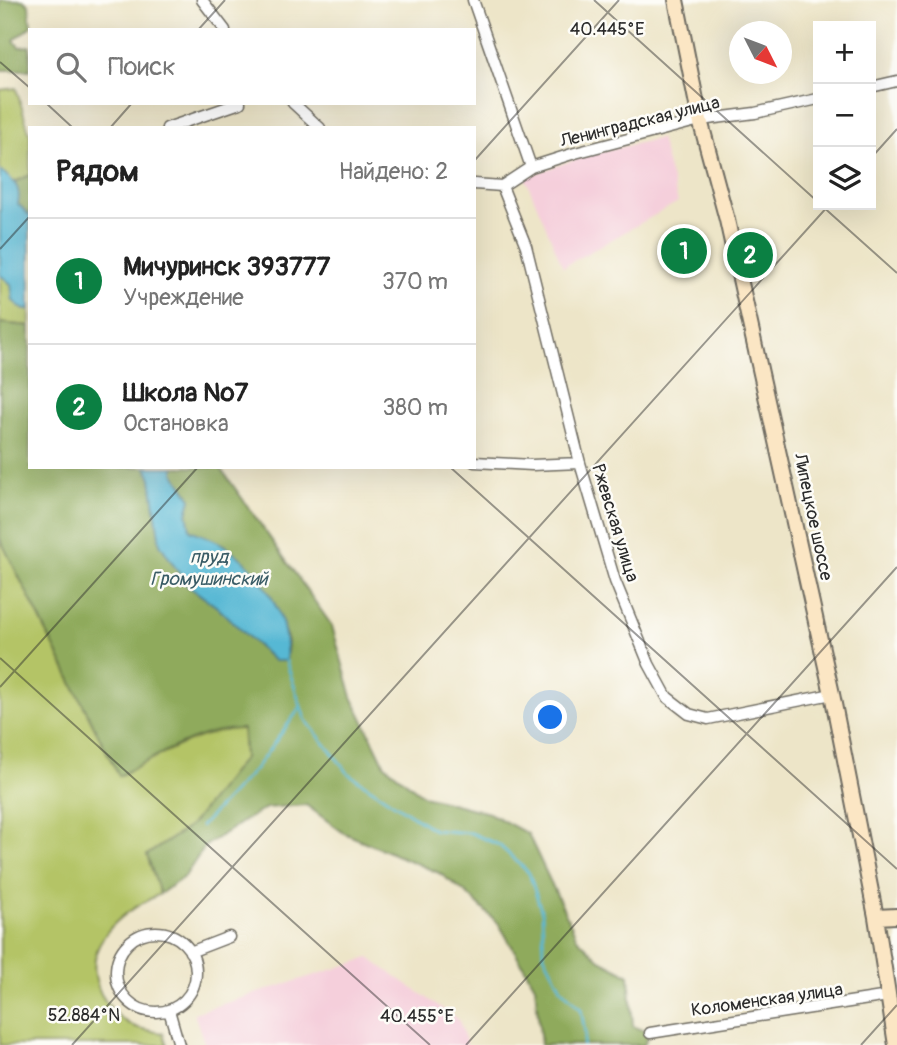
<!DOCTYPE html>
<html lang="ru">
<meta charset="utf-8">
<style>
:root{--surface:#fff;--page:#f6f6f6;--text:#222;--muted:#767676;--line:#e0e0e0;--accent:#0b8043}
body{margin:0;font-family:Pangolin,sans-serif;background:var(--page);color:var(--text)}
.controls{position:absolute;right:21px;top:21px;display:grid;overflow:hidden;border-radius:0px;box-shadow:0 7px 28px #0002}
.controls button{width:63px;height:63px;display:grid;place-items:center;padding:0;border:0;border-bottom:2px solid var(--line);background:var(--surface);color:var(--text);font:35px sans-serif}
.compass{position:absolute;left:729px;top:21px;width:63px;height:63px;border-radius:50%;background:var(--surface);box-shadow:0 7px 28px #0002;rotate:132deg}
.you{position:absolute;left:551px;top:718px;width:24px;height:24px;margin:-18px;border:5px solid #fff;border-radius:50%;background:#1a73e8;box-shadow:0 0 0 10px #1a73e833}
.badge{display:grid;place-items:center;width:46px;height:46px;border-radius:50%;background:var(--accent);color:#fff;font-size:23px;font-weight:700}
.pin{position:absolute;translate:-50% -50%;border:4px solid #fff;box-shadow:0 2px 7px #0006}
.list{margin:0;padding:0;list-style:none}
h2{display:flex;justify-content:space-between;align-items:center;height:91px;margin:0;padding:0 28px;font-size:30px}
h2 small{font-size:23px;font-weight:400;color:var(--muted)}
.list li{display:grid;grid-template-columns:46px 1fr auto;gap:21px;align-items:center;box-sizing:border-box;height:126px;padding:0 28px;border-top:2px solid var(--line)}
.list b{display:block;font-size:26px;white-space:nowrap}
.list p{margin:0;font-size:23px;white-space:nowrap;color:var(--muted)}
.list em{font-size:23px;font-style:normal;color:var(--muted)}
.icon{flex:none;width:38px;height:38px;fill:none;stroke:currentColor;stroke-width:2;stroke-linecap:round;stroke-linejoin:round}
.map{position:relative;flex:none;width:897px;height:1045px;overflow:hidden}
.search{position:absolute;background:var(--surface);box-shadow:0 7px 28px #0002;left:28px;top:28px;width:448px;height:77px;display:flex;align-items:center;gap:18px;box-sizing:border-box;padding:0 24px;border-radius:0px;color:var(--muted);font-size:26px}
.panel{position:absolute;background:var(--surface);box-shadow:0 7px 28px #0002;left:28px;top:126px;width:448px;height:343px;border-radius:0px}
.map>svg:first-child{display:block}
.built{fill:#f5cfdb}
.green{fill:#b4c466;stroke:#707848;stroke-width:2}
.forest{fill:#8faa5b;stroke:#5d6a43;stroke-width:2}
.water{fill:#56b8d4;stroke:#407280;stroke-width:2}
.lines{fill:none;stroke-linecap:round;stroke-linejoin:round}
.stream{stroke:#56b8d4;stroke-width:2.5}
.street-casing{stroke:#6f6c62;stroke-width:13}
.secondary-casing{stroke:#6f6c62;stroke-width:18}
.street{stroke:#fff;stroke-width:10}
.secondary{stroke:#fbe6c4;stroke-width:14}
.ticks{fill:none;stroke:#2b2b2b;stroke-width:2;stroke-opacity:0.45}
.labels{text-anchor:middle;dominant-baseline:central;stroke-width:5;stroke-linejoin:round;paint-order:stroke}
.street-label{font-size:18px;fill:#2b2b2b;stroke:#fdfcf7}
.water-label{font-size:19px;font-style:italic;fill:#3a5c66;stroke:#fdfcf7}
.ticks-label{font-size:18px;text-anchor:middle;fill:#2b2b2b;stroke:#fdfcf7;stroke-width:5;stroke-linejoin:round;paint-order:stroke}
</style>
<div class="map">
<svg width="897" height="1045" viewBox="0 0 897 1045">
<rect width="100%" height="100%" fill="#fdfcf7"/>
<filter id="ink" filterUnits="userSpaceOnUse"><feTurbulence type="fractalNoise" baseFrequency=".0143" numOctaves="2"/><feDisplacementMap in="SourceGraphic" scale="14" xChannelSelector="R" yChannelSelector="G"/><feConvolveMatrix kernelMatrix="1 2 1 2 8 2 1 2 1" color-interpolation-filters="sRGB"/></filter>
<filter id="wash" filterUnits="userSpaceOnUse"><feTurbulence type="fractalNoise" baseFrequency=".00686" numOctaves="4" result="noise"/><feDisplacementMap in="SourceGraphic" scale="28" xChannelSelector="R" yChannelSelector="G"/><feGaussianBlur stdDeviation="1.57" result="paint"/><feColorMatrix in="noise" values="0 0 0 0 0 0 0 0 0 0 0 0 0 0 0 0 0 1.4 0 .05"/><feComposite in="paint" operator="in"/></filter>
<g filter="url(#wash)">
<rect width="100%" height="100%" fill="#ede5c8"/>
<path class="built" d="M660,138l18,64 -115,65 -38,-90 63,-22z
M369,958l90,62 8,25h-262l-11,-32z"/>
<path class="green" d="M16,88l14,47v40l-15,7 11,32 4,2v110l-30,-3v-233z
M0,539l119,237c39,-20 79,-45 123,-48l2,30 -54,68 -43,29 13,39c-41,19 -82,51 -59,100 7,13 17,24 30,31 9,5 22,6 32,8l4,12h-167z"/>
<path class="forest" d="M0,0h23l6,5 2,21 -17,14 5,7 11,-1v24h-30z
M30,175v41l-12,-12 -3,-22z
M0,323l30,3v141h116l5,11 9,66 27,41 30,22 57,54h12l2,-19 -7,-22 -55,-74 -36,-16 -3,-17 4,-14 -17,-26v-6h46l112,159 20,71 33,68 39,31 65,17 39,21 49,104 23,22 29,15 4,51 17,7 -6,12h-103l-6,-59 -36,-62 -34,-32 -26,-19 -95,-40 -38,-28 -40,3 -24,14 -37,24 -20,30 -25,18 -13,-39 43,-29 54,-68 -1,-29c-44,-1 -87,28 -124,47l-119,-237z"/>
<path class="water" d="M0,170c13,10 22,17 18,34l12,12v94h-6l-11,-9 -2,-17 -11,-9z
M146,467h28v6l17,26 -4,14 3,17c12,5 25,9 35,16 37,24 65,71 61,115h-12l-57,-54 -30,-22 -27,-41 -9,-66z"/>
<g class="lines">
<path class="stream" d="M286,661l19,58 44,55 85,56 37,3 28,12 30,28 13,40 2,42 18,35 19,19 4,24 -2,12
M201,826l54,-57 45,-61"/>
</g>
</g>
<g filter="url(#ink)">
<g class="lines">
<defs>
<path id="street" d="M202,0l23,30
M473,0l58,167
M871,87l26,-6
M293,103l27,25
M167,128l73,-25
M474,184l28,2 29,-19 44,-14 125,-33 55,-7 63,-14
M502,186l24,60 54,217 35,118 34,83 18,33 22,17 19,5 124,-25
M474,462l58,3 48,-2
M116 972a40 40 0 1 1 80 0a40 40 0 1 1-80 0Z
M190,952l39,-15
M169,1010l10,35
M650,1033l238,-37"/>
<path id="secondary" d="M676,0l24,120 27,100 105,474 44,223 20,128
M876,917l21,-1"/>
</defs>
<use href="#street" class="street-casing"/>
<use href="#secondary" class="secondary-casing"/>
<use href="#street" class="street"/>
<use href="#secondary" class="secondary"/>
</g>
</g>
<path class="ticks" d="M594,0l224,202M198,30l27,-30M0,62l30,26M46,103l27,25M110,128l22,-25M871,158l26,-29M474,161l145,-161M821,205l76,68M0,249l30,-33M450,467l447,402M0,658l430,387M0,687l198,-220M72,1045l757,-840M466,1045l431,-478M861,1045l36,-40"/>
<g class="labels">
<g class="street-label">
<text transform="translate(640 122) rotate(-14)">Ленинградская улица</text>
<text transform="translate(813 517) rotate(78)">Липецкое шоссе</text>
<text transform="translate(615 523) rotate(73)">Ржевская улица</text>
<text transform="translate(767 1000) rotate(-8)">Коломенская улица</text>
</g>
<g class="water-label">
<text x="209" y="557">пруд<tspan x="209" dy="22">Громушинский</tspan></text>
</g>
</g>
<g class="ticks-label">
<text x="607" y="35">40.445°E</text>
<text x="84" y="1021">52.884°N</text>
<text x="417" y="1022">40.455°E</text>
</g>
</svg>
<div class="controls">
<button>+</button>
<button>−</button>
<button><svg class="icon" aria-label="layers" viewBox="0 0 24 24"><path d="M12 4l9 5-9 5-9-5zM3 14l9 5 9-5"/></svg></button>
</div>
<svg class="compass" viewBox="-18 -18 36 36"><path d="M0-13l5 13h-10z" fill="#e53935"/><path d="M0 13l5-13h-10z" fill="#767676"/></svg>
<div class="you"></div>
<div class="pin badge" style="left:684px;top:251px">1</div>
<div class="pin badge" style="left:750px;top:255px">2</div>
<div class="search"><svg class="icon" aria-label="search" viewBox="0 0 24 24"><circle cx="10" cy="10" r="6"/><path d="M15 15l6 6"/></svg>Поиск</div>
<section class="panel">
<h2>Рядом<small>Найдено: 2</small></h2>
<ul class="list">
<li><span class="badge">1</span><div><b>Мичуринск 393777</b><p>Учреждение</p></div><em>370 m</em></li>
<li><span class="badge">2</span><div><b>Школа №7</b><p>Остановка</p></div><em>380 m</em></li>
</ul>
</section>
</div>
